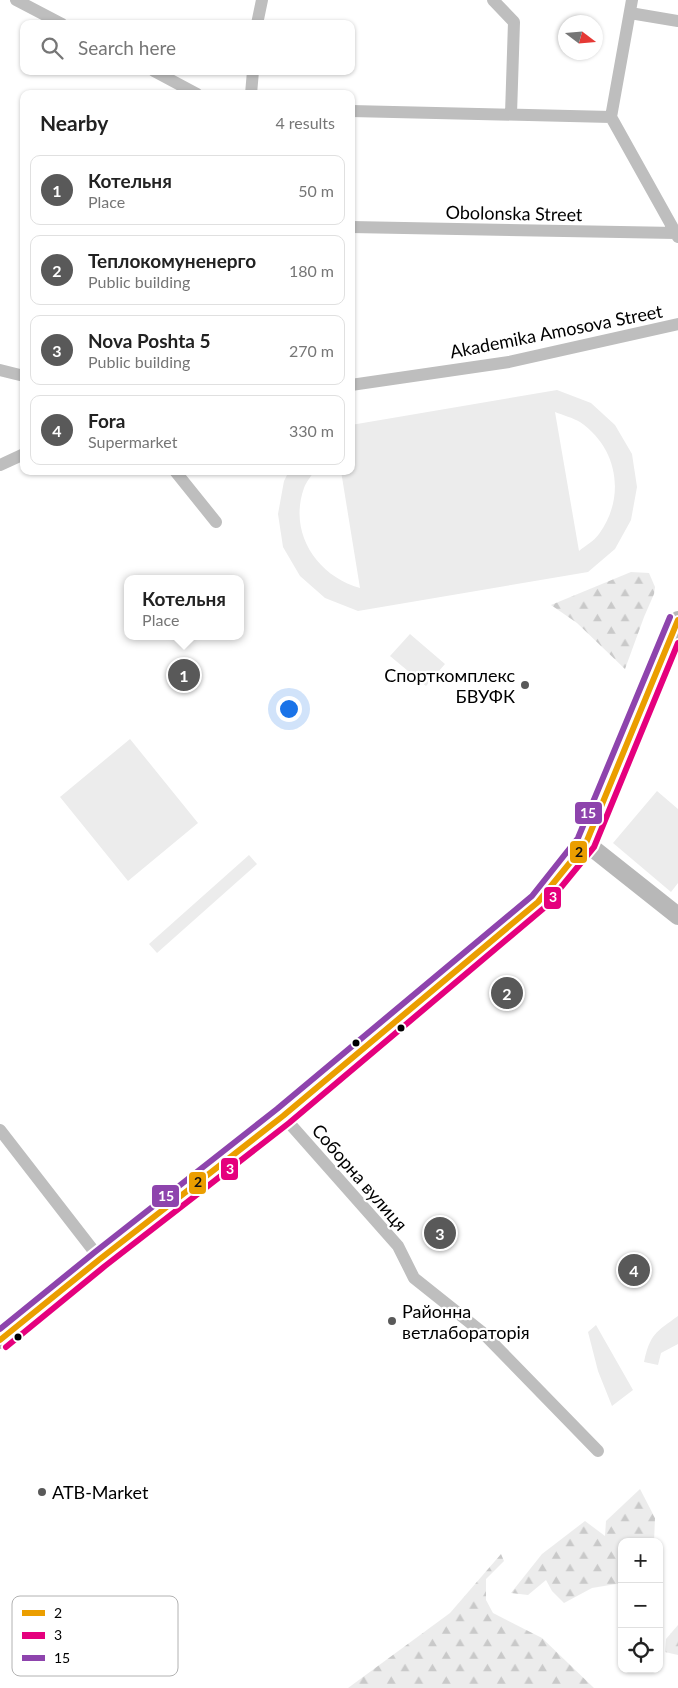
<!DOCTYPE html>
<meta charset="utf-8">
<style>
:root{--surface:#fff;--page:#f6f6f6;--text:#222;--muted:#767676;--line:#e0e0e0;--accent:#595959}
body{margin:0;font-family:Lato,sans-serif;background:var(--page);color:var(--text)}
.controls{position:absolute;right:15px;bottom:15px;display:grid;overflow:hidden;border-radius:10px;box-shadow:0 1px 4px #0004}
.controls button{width:45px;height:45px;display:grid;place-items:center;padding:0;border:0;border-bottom:1px solid var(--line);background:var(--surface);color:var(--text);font:25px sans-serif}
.compass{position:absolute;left:558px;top:15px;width:45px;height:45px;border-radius:50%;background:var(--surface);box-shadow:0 1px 4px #0004;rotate:106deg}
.you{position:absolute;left:288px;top:708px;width:18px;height:18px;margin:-12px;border:4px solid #fff;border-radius:50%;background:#1a73e8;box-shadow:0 0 0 8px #1a73e833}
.badge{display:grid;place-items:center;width:32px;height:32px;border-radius:50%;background:var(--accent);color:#fff;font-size:16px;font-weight:700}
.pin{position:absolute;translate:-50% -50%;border:2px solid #fff;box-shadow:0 1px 5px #0006}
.popup{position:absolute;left:124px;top:575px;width:120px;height:65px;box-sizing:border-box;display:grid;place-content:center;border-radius:10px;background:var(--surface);filter:drop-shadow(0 1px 4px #0005);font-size:16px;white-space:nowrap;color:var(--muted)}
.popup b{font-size:19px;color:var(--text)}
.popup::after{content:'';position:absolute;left:50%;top:100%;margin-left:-10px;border:10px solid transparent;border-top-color:var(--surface)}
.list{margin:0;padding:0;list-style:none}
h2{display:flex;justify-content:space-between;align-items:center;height:65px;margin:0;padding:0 20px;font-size:21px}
h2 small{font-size:16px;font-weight:400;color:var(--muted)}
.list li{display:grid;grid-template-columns:32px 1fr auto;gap:15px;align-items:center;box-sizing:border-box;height:70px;margin:0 10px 10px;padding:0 10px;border:1px solid var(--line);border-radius:10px}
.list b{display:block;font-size:19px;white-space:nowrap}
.list p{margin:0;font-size:16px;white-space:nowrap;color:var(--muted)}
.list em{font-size:16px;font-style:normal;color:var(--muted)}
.icon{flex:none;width:28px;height:28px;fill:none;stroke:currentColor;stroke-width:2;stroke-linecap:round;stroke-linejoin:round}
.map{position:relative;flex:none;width:678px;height:1688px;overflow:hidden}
.search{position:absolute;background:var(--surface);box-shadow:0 1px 4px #0004;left:20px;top:20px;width:335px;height:55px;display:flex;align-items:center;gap:12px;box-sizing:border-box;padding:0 18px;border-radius:10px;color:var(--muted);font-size:19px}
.panel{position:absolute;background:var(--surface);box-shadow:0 1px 4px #0004;left:20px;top:90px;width:335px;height:385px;border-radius:10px}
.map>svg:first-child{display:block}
.green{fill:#ececec;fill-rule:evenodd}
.forest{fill:url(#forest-firs)}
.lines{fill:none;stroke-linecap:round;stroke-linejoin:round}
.street{stroke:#bebebe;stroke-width:12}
.secondary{stroke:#b8b8b8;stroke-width:18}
.bus-1-casing{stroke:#fff;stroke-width:10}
.bus-2-casing{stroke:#fff;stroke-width:10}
.bus-3-casing{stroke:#fff;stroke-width:10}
.bus-1{stroke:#eb9e00;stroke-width:6}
.bus-2{stroke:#e5007d;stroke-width:6}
.bus-3{stroke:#8e44ad;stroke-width:6}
.poi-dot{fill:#595959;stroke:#fff;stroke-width:2}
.bus-dot{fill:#000;stroke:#fff;stroke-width:2}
.labels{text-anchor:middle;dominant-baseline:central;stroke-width:4.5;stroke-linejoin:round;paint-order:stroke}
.street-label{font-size:18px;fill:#000;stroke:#fff}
.poi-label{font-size:18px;fill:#000;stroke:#fff;text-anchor:start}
.key{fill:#fff;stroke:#b2b2b2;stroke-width:1}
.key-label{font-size:14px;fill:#000}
.line-badge{stroke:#fff;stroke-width:2}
.badge-label{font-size:14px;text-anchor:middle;font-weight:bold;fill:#fff}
.pale-badge-label{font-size:14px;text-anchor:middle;font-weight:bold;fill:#111}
</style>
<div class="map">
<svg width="678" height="1688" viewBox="0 0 678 1688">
<defs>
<pattern id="forest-firs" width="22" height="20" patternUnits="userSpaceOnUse" patternTransform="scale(1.25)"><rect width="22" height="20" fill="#ececec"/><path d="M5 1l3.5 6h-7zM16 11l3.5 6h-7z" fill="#c9c9c9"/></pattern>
</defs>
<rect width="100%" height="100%" fill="#fff"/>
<path class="green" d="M557,390l34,13 24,22 17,29 5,33 -6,33 -16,29 -27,23 -230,39 -33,-13 -25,-22 -17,-29 -5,-33 6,-33 5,-10h25c-3,6 -8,11 -10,17 -16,45 13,88 56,100l-19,-117h10v-46zM555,412c8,3 18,6 25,10 38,26 46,75 19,112 -5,7 -14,12 -20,17z
M410,634l35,30 -19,22 -36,-30z
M130,739l68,84 -70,58 -68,-84z
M657,791l21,18v74l-7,9 -58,-49z
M249,855l8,9 -100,89 -8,-9z
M678,1316v28l-17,9 -3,12 -14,-3c6,-28 12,-30 34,-46z
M596,1325l37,65 -21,16 -14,-35 -10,-39z"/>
<path class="forest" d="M631,572l18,1 6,14 -1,7 -10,23 -19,52 -48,-46 -26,-18z
M640,1489l15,29 -1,24h-32v41l-30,5 -28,15 -12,-12 -6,-11 -18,15 -17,-2 31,-39 43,-33 20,15 1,-15z
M501,1554l3,7 -18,18v21l7,13 49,25 52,50h-246l102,-75z
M678,1625v30l-13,-3 1,-13z"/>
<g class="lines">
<path class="street" d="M16,0l46,24
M493,0l21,22 -3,92
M632,0l-21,117 67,120
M630,13l48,8
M257,24l5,-24
M154,71l43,23
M251,94l2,-23
M351,111l260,6
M351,227l325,6
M0,370l24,6
M351,385l158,-23 169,-38
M0,465l24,-11
M175,471l41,51
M283,1116l115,130 16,32 69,55 115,118
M0,1130l100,129"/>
<path class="secondary" d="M586,843l92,73
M0,1340l100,-81 183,-143 255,-214 48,-59 92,-223"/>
<defs>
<path id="bus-1" d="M0,1340l100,-81 183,-143 255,-214 48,-59 92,-223"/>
<path id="bus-2" d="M6,1347l99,-81 184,-143 255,-215 50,-61 84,-204"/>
<path id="bus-3" d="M0,1329l95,-77 182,-143 255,-213 46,-58 92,-221"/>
</defs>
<use href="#bus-1" class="bus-1-casing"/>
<use href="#bus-2" class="bus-2-casing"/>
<use href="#bus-3" class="bus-3-casing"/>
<use href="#bus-1" class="bus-1"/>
<use href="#bus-2" class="bus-2"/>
<use href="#bus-3" class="bus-3"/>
</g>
<g class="poi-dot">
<circle cx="525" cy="685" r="5"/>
<circle cx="392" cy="1321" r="5"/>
<circle cx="42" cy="1492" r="5"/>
</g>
<g class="bus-dot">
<circle cx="401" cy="1028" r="4.5"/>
<circle cx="356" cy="1043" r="4.5"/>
<circle cx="18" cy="1337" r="4.5"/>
</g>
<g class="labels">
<g class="street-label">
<text transform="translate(514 213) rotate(1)">Obolonska Street</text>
<text transform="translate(556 331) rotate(-11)">Akademika Amosova Street</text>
<text transform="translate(360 1177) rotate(49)">Соборна вулиця</text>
</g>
<g class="poi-label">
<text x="515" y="675" text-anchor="end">Спорткомплекс<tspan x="515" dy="21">БВУФК</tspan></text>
<text x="402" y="1311">Районна<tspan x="402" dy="21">ветлабораторія</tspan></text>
<text x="52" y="1492">ATB-Market</text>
</g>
</g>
<rect x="12" y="1596" width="166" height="80" rx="8" class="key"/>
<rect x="22" y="1610" width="23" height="6" fill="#eb9e00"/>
<rect x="22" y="1632" width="23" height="7" fill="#e5007d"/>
<rect x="22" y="1655" width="23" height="6" fill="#8e44ad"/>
<g class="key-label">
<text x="54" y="1618">2</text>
<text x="54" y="1640">3</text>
<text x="54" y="1663">15</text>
</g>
<g class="line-badge">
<rect x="574" y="801" width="29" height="24" rx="5" fill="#8e44ad"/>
<rect x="569" y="840" width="19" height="24" rx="5" fill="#eb9e00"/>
<rect x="543" y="886" width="19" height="24" rx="5" fill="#e5007d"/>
<rect x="220" y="1157" width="19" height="24" rx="5" fill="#e5007d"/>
<rect x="188" y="1171" width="19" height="24" rx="5" fill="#eb9e00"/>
<rect x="151" y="1184" width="29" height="24" rx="5" fill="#8e44ad"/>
</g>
<g class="badge-label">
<text x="588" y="818">15</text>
<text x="553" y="902">3</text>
<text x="230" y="1174">3</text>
<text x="166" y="1201">15</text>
</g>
<g class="pale-badge-label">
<text x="579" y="857">2</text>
<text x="198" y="1187">2</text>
</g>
</svg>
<div class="controls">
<button>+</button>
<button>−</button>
<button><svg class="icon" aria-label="locate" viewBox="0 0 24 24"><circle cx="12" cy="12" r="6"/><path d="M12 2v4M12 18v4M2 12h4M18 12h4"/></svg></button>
</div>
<svg class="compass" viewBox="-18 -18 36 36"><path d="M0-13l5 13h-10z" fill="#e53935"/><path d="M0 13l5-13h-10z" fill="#767676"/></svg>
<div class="you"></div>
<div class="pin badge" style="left:184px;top:675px">1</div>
<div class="popup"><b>Котельня</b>Place</div>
<div class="pin badge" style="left:507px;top:993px">2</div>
<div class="pin badge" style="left:440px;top:1233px">3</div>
<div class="pin badge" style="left:634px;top:1270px">4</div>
<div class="search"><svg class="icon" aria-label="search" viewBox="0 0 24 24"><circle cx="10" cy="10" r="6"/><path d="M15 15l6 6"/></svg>Search here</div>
<section class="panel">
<h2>Nearby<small>4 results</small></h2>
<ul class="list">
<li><span class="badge">1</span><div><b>Котельня</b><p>Place</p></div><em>50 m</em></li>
<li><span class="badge">2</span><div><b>Теплокомуненерго</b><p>Public building</p></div><em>180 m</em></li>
<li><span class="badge">3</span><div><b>Nova Poshta 5</b><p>Public building</p></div><em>270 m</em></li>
<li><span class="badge">4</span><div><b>Fora</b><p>Supermarket</p></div><em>330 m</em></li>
</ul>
</section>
</div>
